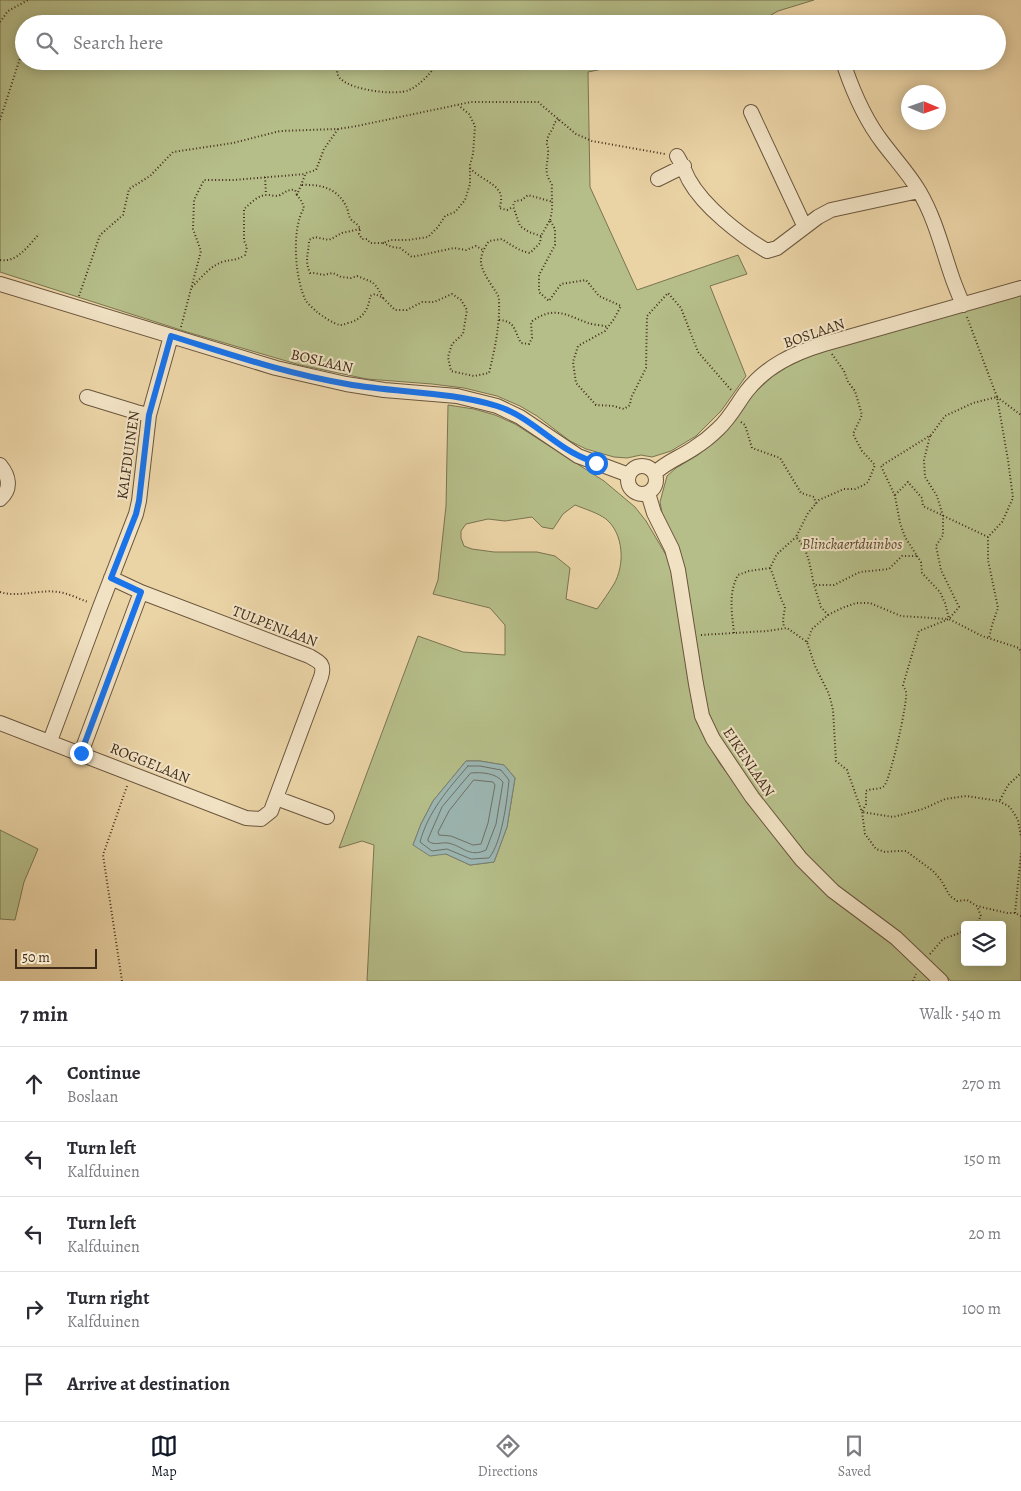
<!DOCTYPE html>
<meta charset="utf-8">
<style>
:root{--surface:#fff;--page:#f2f2f3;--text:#2b2b33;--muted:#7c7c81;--line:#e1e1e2;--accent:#111827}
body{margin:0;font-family:Alegreya,serif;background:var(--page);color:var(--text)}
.controls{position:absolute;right:15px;bottom:15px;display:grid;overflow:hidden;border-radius:5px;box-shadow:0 2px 12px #0003}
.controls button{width:45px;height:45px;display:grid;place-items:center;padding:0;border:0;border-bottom:1px solid var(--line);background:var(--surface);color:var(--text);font:25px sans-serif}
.compass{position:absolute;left:901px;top:85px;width:45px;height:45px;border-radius:50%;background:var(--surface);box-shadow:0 2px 12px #0003;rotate:92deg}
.scale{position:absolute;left:15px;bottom:12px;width:82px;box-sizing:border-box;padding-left:5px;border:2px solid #412c1a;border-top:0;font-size:14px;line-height:18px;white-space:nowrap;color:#412c1a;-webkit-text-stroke:4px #f1e2c4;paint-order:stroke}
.stop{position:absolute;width:15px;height:15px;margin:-11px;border:4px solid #1a73e8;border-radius:50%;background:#fff}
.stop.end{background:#1a73e8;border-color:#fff;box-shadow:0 1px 5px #0008}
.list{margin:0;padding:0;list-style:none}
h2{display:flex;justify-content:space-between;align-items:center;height:65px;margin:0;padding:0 20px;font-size:21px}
h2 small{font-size:16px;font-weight:400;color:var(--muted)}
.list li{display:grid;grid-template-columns:32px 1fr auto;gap:15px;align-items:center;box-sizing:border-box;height:75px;padding:0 20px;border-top:1px solid var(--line)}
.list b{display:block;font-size:19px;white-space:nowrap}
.list p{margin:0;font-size:16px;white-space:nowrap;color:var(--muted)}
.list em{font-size:16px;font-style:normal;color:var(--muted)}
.icon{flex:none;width:28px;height:28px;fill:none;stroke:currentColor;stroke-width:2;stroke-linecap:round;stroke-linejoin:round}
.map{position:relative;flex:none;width:1021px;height:981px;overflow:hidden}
.search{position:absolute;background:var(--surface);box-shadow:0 2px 12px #0003;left:15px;right:15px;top:15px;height:55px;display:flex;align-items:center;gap:12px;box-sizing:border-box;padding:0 18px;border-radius:28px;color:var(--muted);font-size:19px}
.sheet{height:440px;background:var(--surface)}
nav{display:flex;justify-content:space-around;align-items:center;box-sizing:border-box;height:70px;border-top:1px solid var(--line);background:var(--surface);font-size:14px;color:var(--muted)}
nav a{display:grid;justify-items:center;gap:2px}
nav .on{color:var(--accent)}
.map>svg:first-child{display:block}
.green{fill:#b5bd88;stroke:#7b7451;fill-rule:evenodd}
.water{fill:#9cb6b2;stroke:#787f75}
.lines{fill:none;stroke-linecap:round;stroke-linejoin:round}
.shore{stroke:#6e7166;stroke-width:1}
.minor-casing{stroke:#6b563d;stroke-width:16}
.path{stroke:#412c1a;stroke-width:2;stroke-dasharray:1 2.5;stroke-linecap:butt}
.minor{stroke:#f1e2c4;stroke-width:14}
.route{stroke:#1a73e8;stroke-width:6}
.labels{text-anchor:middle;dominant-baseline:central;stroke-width:4;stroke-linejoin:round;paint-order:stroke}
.street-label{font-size:15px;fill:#412c1a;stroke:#f1e2c4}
.park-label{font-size:15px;font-style:italic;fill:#584930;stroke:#f1e2c4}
</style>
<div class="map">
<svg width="1021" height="981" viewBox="0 0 1021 981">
<rect width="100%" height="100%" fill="#ead3a5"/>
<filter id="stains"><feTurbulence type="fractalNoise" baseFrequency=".004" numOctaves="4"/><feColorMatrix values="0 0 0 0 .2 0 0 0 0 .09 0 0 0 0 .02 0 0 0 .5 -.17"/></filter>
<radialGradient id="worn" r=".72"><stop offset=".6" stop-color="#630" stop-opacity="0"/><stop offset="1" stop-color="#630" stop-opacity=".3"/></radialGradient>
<path class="green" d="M0,0h814l-36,11 -23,13h-731v37h617l-53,11 2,115 47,103 101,-35 9,19 -37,12 36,90 -25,35 -25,25 -25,15 -19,6 -11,-2 -14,3 -13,-1 -28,-8 -16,-8 -33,-25 -17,-10 -23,-10 -33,-8 -32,-4 -65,-5 -67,-14 -113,-33 -187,-60z
M1021,294v687h-70l-43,-41 -50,-37 -36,-30 -15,-15 -50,-65 -39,-57 -10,-22 -23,-144 -7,-22 -16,-35 -2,-11 7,-26 9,-8 22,-13 24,-20 16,-19 13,-20 22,-20 16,-10 25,-12zM965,925h37v37h-37z
M448,405l26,4 21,6 20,9 89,57 31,26 11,14 23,39 8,36 17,117 12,27 14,24 29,38 187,179h-569l7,-136 -12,-4 -23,7 79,-212 45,16 42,3v-30l-15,-17 -57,-14 5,-14 8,-74zM575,505c10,4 23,8 31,14 18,15 19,46 8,65 -5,8 -11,17 -17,25l-31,-10 4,-31 -15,-12 -18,-4h-43l-22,-3 -8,-3 -3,-8v-7l5,-7 22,-5 17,2 27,-4 10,10 11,2 10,-15zM466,761h14l24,4 11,13 -8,49 -13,35 -24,3 -24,-11 -33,-9 8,-21 12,-23z
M0,830l38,19 -14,33 -9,38 -15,-1z"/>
<path class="water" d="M466,761h14l24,4 11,13 -8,49 -13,35 -24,3 -24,-11 -16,2 -17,-11 8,-21 12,-23z"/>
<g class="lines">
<path class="shore" d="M468,766h12l21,4 8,10c-2,21 -7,62 -20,78l-18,1 -24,-10 -15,2 -12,-9c8,-30 28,-53 48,-76z
M471,773c11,-1 25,0 32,9l-7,42 -10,26c-17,8 -23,-4 -38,-7 -8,-1 -13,3 -20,-2v-2l14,-32z
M474,780l19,2 2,3 -7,38 -7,21 -8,1 -22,-9 -12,-1 -1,-3 11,-21z"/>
<defs>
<path id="minor" d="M845,68c9,26 21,53 38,75 12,16 26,31 36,48 16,27 23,57 33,86 3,9 7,18 11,28
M751,112l51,109 3,5
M677,156c5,8 8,16 12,24 15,27 52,56 78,71l10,-3 41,-31 13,-7 88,-19
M658,179l26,-13
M0,284l276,84 70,16 38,6 73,6 40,10 23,11 58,39 51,19
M87,397l49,15 13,3
M0,465c9,11 12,24 0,34
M628 480a14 14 0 1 1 28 0a14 14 0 1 1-28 0Z
M655,473c11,-11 26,-16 39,-25 8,-5 17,-12 24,-19 12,-11 19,-25 28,-37 20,-26 48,-39 78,-48l197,-56
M648,493l6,20 18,36 6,21 18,114 6,32 11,23 39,58 49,62 32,32 63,47 45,43
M0,723l246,95 15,1 10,-8 50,-134c4,-13 -1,-15 -12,-21l-168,-64
M50,741l50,-134 36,-93 3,-13 10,-86 22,-79
M81,753l60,-161 -30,-14
M276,798l51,19"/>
</defs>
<use href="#minor" class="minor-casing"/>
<path class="path" d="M0,22l8,-11 20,-11
M35,24l6,-8
M345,24v-5
M339,61l-2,12c1,2 2,5 4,6 10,11 55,17 68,11 13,-6 21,-17 31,-29
M0,120l24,-74
M338,129l-14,20 -8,21 -10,3 -9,22 5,7 2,6c-13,21 -9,72 2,93 3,4 8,8 11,11 5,4 17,12 23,13 3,0 5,-1 8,-2 14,-3 21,-14 22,-27l5,-2 8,4 12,12h12l15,-8h12l18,-8 9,6 6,10 -4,24 -11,10 -4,13 3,14 23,5 15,-3c6,-25 11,-48 10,-73 0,-5 -4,-9 -7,-14 -12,-19 -16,-26 -3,-45l13,-2c9,6 17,12 28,14l10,-10 1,-7 9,-16 5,9v16l-16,30v17l10,9 12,-17 25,-4 13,16 22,10 -7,13 -9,12 -27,15 -5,16 3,21 20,22 17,1 11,3 6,-4 1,-7 15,-30 1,-52 21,-23 13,15 17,44 34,39
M470,168c12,14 39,17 29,40l8,2 6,-3
M265,177l1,17
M302,185c18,-1 35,3 44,21 2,3 2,8 4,12 2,4 8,5 10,11l-1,5 3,5h5l3,4h13l8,-3h17l20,-3 10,-10 7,-11 10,-4 10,-12 5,-16v-19l3,-11 2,-28 -6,-12 -11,-9
M550,220c4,-14 1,-23 2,-36 -10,-13 -3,-21 -4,-35 0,-3 -2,-5 -1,-8 1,-8 7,-11 7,-18l5,-4
M360,229l-18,4 -13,7 -14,-3 -6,3c0,14 -5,19 1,33h5l8,2 10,-2 8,4 10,1 6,-2 15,6 5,5 6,11
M541,236l-12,-4 -9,-6 -7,-20 2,-5 7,-1 6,-5 25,7
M383,243l9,4 8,1 12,9 42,-9 12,2 10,-4 7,4
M0,260c17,3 29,-15 39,-26
M192,287c9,-9 17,-20 30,-25 10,-3 14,-1 23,-7l2,-8 -3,-6v-32c7,-6 15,-15 24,-14 4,0 8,2 12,0 6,-3 8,-6 15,-5l2,5
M79,296l21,-61 23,-20 6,-26 21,-13 23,-24 60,-9 47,-12 58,-2 19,-3 114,-24h67l38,32 16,7 73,13
M967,317l30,80 11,63 5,38 -11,24 -14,15v23l10,48 -6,17 -3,13
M499,320c17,1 15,11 22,23l8,1 3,-6 -1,-16c23,-17 35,-7 57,1 6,2 14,2 20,4
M181,327l20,-76 -8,-22 1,-29 10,-20h29l73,-6
M832,354l12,17 4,11 7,9 7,24 -9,19 9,17 13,14 -7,17 -4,3 -9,4h-11l-25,11 -11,13 -12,24c13,13 14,30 18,48h20l26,-13 29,-3 13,-13h15l-12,-19 -5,-14 -5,-27 -14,-30 50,-31 14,-19 28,-13 24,-6
M997,397l24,18
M741,422l4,3 7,23 28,10 21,35 13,4 2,7
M930,436l-6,24 1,17 12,19 6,20v19l-7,11 5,24 18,37 -10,12 -30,12 -16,54c1,3 3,5 3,7 2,10 -16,89 -22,94 -4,4 -13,2 -18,5v13l-4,8 31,5 30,-8 22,-10 21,-3 33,5 11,6 8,13 3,17
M895,495l13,-13 14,16 1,8 65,31
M917,556l4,6 1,11 18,19 5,11 4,16 33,17 37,12 2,5
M770,568c6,13 8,26 15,39l-2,13 1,8
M0,592c19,6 39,-3 58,0 10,1 21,7 30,10
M828,615l14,-7 14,-5h14l31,13 47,3
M734,633c-2,-20 -6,-39 4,-58l11,-4 21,-3 7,-14 19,-17
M701,635l66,-4 20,-3 20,14 8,24 14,28 4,16 3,51 11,9 15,42 3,22 11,15 9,3 11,-1h10l27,20 8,9 9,16 7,5 10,-1 10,6 30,7h8l6,3
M807,642l5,-13 16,-14 -7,-8 -7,-22
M1000,800l8,-15 13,-12
M1015,913l6,-60
M976,925l5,-9 -4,-10
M930,954l13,-15 22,-8
M122,981l-19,-126 24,-69
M913,981l3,-7"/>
<use href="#minor" class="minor"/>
</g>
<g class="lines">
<path class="route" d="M81,753l60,-161 -30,-14 25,-64 3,-13 10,-86 22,-79c58,18 116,38 176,48 50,9 101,7 150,22 26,8 46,28 68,42 9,6 20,11 31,15"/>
</g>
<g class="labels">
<g class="street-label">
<text transform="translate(814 333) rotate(-19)">BOSLAAN</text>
<text transform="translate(322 361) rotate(13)">BOSLAAN</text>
<text transform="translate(128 455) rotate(-82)">KALFDUINEN</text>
<text transform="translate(275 626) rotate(21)">TULPENLAAN</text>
<text transform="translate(749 762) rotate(56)">EIKENLAAN</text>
<text transform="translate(150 763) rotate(22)">ROGGELAAN</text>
</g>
<g class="park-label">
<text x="852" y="544">Blinckaertduinbos</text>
</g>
</g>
<rect width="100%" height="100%" filter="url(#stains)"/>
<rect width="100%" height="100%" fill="url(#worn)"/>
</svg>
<div class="controls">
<button><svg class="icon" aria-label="layers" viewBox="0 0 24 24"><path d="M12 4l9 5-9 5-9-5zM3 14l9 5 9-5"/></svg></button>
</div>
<svg class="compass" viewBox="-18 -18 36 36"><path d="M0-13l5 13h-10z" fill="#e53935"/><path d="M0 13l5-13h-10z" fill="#7c7c81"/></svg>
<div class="scale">50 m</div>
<div class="stop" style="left:596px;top:463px"></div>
<div class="stop end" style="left:81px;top:753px"></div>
<div class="search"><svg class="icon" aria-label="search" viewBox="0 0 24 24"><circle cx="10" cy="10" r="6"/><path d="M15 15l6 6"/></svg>Search here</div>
</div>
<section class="sheet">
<h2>7 min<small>Walk · 540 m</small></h2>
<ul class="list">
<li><svg class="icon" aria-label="ahead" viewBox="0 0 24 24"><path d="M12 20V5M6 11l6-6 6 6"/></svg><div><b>Continue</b><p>Boslaan</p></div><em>270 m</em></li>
<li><svg class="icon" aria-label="left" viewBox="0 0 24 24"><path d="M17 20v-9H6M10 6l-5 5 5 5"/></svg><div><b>Turn left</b><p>Kalfduinen</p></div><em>150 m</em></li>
<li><svg class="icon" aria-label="left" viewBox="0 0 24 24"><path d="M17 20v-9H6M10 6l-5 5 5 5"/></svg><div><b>Turn left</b><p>Kalfduinen</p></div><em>20 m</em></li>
<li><svg class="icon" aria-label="right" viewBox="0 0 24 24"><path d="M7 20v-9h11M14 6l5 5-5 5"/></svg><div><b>Turn right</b><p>Kalfduinen</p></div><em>100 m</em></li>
<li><svg class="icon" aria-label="arrive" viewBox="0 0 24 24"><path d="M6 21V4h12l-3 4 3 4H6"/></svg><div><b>Arrive at destination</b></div></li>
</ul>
</section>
<nav>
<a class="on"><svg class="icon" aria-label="map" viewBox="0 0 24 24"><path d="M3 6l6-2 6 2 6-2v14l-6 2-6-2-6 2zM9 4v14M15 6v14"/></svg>Map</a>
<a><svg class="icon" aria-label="directions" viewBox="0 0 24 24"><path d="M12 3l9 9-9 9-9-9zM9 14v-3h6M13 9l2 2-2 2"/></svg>Directions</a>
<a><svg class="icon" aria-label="saved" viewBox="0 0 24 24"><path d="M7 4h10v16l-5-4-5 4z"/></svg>Saved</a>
</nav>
